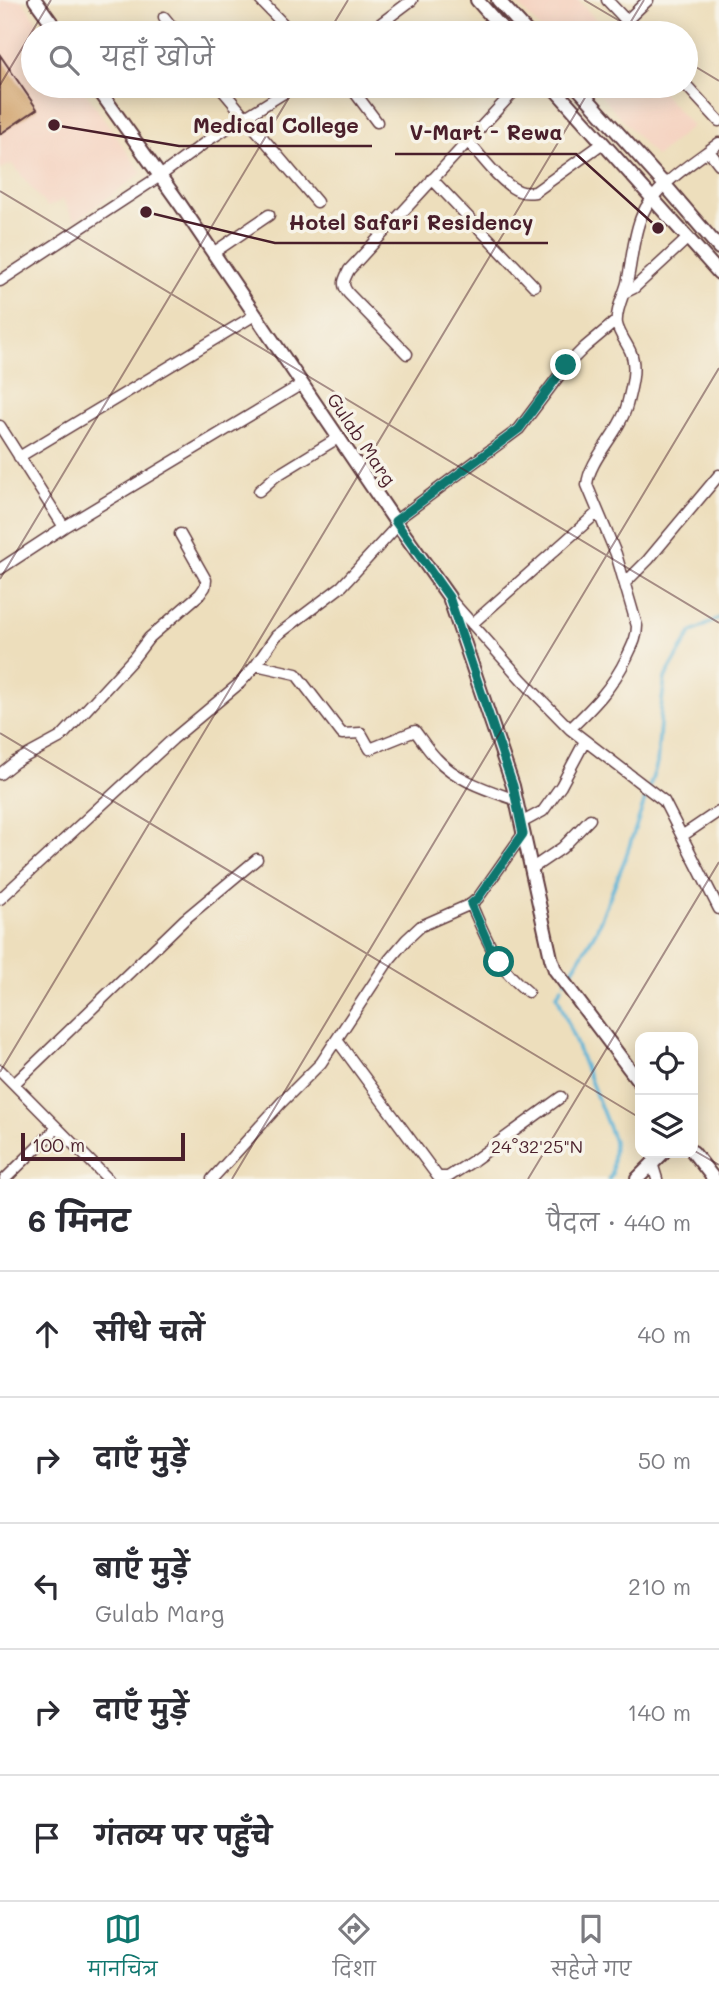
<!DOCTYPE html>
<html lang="hi">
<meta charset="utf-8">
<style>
:root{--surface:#fff;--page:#f2f2f3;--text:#2b2b33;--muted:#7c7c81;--line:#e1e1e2;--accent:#0f766e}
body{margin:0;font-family:Mali,"Playpen Sans Deva",sans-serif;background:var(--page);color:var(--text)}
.controls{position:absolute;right:21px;bottom:21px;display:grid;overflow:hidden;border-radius:14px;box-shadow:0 4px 18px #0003}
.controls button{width:63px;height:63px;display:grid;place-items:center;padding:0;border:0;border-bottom:2px solid var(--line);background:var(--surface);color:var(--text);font:35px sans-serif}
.scale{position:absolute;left:21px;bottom:18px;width:164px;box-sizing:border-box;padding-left:7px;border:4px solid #4a1f2b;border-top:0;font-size:19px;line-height:24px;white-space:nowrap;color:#4a1f2b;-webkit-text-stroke:5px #f7f3e8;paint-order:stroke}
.stop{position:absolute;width:21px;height:21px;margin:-16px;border:5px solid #0f766e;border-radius:50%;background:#fff}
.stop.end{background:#0f766e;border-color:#fff;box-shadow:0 2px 7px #0008}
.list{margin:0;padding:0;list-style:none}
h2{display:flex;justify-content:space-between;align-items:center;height:91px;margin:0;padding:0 28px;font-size:30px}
h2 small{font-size:23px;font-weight:400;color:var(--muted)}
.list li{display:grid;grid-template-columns:46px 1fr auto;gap:21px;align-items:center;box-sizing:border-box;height:126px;padding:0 28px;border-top:2px solid var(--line)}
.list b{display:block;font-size:26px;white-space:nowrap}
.list p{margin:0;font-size:23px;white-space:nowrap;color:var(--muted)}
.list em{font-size:23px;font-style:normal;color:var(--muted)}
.icon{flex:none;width:38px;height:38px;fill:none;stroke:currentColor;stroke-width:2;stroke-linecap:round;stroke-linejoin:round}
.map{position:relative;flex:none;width:719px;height:1179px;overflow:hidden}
.search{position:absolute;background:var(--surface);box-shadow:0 4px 18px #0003;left:21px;right:21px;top:21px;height:77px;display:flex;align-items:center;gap:18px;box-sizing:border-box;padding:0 24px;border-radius:38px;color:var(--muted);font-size:26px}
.sheet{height:721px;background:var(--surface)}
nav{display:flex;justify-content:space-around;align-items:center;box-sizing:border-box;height:98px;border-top:2px solid var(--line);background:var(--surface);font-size:19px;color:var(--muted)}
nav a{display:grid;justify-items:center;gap:4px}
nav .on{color:var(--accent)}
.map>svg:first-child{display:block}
.built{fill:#f5d3c1}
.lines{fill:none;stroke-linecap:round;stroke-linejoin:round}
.stream{stroke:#5ab3d7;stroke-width:3.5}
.building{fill:#d0a16b}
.minor-casing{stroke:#623c41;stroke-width:13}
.tertiary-casing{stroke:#623c41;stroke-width:16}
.minor{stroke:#fff;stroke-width:10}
.tertiary{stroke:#fff;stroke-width:12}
.route{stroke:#0f766e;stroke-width:9}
.ticks{fill:none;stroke:#4a1f2b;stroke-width:2;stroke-opacity:0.45}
.labels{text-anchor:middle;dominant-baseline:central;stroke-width:7;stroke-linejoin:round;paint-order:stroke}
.street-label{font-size:19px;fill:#4a1f2b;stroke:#f7f3e8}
.ticks-label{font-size:18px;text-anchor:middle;fill:#4a1f2b;stroke:#f7f3e8;stroke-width:7;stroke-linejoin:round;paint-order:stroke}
.leader{fill:none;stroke:#4a1f2b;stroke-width:2.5}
.callout-dot{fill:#4a1f2b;stroke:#f7f3e8;stroke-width:2.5}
.callout-label{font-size:21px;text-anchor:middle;font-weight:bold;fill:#4a1f2b;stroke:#f7f3e8;stroke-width:7;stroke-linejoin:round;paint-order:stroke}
</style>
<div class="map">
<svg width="719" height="1179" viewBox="0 0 719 1179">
<rect width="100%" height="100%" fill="#f7f3e8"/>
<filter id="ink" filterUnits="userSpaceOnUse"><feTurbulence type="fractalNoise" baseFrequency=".0143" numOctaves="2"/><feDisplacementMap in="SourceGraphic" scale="14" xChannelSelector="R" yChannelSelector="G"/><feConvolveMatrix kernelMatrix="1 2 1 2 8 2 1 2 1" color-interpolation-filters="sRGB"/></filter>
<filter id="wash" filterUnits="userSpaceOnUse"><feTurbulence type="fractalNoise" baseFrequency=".00686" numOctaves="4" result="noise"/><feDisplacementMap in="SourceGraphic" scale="28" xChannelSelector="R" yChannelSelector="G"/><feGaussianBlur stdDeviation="1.57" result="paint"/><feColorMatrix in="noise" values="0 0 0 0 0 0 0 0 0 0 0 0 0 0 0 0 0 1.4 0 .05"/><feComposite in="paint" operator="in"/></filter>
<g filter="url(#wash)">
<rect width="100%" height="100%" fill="#eddebc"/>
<path class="built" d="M0,0h22l23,33h-12v53h48l61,87 -67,48 -12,-21 -16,7 -35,-43 -12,5z
M514,0h64l30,33h-64z
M592,86h64l36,40 -36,31z"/>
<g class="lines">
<path class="stream" d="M566,981l30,-50 29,-72 32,-95 4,-55 4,-31 26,-45 28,-15
M562,987l-5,8 57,146 -2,33 -3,5"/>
</g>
<g id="blocks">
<path class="building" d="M0,55l37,54 -37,25z"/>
</g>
</g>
<g filter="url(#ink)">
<use href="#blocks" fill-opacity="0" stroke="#623c41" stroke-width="2"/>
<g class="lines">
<defs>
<path id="minor" d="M260,0l32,33
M607,0l31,33
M164,17l13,16
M627,20l21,-20
M368,33l44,-33
M686,85l33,36
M219,86l98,116
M350,86l27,36
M467,140c13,15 35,45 52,51 5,2 10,2 16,1l68,-49
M709,151l10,13
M432,179l102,107
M213,253l56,-38
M0,281l160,-105 50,-37 85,-53
M624,293l10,-5 54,-50
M407,354l-59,-61c-7,-9 -4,-13 1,-23l170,-184
M0,426l64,101
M19,457l236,-142
M259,491l17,-15 62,-38
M395,521l124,-92 48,-64 18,-18 31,-26
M0,569l64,-42 238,-143
M625,583l23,-23 71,-85
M451,600l71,80 48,49 94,72 55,108
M472,624l126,-112
M256,665l40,9 46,60 19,-1 9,16 45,-18c7,9 13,19 21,27 21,23 52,32 80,42
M570,729c24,-23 42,-41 57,-72 5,-11 10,-19 10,-31l-21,-72 -29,-69c2,-26 33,-52 40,-80 4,-16 10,-37 4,-52 -4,-10 -12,-19 -14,-29 -2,-13 7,-29 10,-41 5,-22 6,-48 15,-68 12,-29 52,-53 77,-72
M0,774l15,-12 46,-25 72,-78 16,-21 51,-44 5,-7 1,-7 -26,-46
M521,823l22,-12 18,-25 24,-45
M682,836l37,-25
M531,869l31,-21 28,-29
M0,899l173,-160 67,-56 16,-18 20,-29 66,-50 56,-61
M471,904c16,36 25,63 57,88
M337,1040l101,137h10l25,-16 88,-64
M0,1070l108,109
M14,1084l171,-165 72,-60
M652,1163l5,16
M5,1179l52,-51
M212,1179l69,-76 40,-40 68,-103 17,-20 15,-14 50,-22 7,-6 45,-64"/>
<path id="tertiary" d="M35,0l24,33
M477,0l29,33
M498,0l30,33
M96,86l84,118 215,317 54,76 64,189 38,172 4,12 85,113
M552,86l167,187
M576,86l89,99 54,63
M693,1152l21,27
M637,1179l26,-26"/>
</defs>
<use href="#minor" class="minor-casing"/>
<use href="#tertiary" class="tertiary-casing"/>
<use href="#minor" class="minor"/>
<use href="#tertiary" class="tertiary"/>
</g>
</g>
<g class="lines" filter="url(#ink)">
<path class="route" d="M499,962l-8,-12 -20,-46 7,-6 45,-64 -10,-48 -64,-189 -54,-76 124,-92 47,-64"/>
</g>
<path class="ticks" d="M584,0l56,33M328,33l20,-33M624,33l20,-33M686,61l33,20M0,85l51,-85M0,191l719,432M0,579l296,-493M0,733l640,385M0,1072l592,-986M693,1150l26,15M232,1179l487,-811M528,1179l191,-317"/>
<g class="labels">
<g class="street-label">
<text transform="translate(362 439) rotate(56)">Gulab Marg</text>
</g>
</g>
<g class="ticks-label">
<text x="537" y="1153">24°32'25"N</text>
</g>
<path class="leader" d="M54 125L179 146H372M658 228L576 154H395M146 212L275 243H548"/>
<g class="callout-dot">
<circle cx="54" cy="125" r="7"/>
<circle cx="658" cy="228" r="7"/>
<circle cx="146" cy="212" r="7"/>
</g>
<g class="callout-label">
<text x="276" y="133">Medical College</text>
<text x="486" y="140">V-Mart - Rewa</text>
<text x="411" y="230">Hotel Safari Residency</text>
</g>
</svg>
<div class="controls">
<button><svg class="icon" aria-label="locate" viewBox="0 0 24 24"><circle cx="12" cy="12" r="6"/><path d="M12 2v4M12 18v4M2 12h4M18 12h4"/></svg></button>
<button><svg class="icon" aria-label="layers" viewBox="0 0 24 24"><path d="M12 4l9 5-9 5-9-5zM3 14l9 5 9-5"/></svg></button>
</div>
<div class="scale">100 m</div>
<div class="stop" style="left:499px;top:962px"></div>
<div class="stop end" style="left:566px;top:365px"></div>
<div class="search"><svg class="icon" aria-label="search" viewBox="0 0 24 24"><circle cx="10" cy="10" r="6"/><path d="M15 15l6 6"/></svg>यहाँ खोजें</div>
</div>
<section class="sheet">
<h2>6 मिनट<small>पैदल · 440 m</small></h2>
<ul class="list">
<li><svg class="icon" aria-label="ahead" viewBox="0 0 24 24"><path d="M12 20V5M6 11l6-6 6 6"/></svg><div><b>सीधे चलें</b></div><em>40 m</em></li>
<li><svg class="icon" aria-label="right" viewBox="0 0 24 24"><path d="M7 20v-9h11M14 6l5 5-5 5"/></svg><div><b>दाएँ मुड़ें</b></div><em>50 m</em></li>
<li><svg class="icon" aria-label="left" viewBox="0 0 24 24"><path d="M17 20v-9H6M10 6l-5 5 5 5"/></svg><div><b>बाएँ मुड़ें</b><p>Gulab Marg</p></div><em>210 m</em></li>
<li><svg class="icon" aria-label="right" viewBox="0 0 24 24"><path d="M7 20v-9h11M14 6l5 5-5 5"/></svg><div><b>दाएँ मुड़ें</b></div><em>140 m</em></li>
<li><svg class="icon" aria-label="arrive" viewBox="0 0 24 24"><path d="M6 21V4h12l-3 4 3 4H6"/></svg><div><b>गंतव्य पर पहुँचे</b></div></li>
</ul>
</section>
<nav>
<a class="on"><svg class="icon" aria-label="map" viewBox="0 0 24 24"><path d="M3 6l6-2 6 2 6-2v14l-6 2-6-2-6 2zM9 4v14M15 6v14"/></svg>मानचित्र</a>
<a><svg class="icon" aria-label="directions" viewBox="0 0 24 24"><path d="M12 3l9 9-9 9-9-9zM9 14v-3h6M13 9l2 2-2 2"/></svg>दिशा</a>
<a><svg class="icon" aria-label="saved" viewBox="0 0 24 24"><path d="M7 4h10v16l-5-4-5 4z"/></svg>सहेजे गए</a>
</nav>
